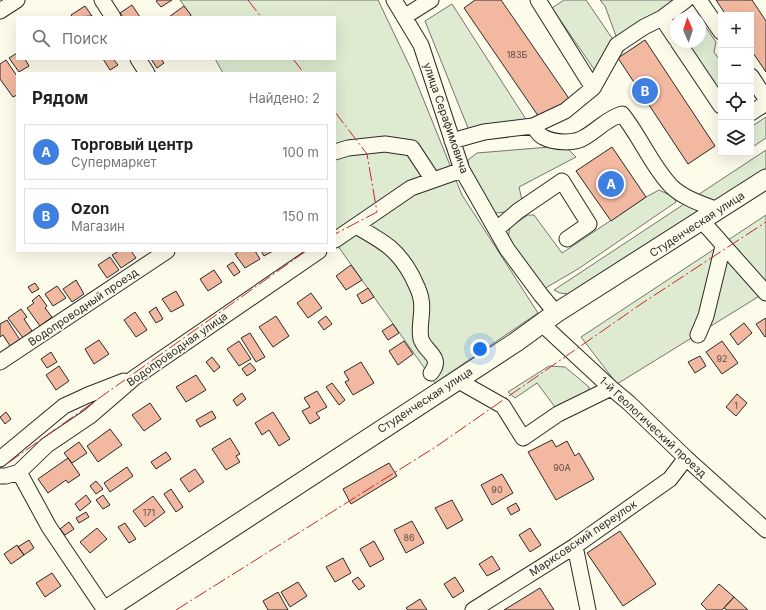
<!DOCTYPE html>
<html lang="ru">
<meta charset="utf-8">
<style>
:root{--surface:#fff;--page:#f2f2f2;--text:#222;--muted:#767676;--line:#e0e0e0;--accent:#ea580c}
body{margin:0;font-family:Inter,sans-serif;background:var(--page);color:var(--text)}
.controls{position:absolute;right:12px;top:12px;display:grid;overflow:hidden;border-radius:0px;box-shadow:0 4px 16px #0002}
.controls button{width:36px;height:36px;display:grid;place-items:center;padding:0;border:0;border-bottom:1px solid var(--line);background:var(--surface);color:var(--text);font:20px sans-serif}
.compass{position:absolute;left:670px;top:12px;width:36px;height:36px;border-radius:50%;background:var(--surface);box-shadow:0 4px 16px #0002;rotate:357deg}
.you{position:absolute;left:480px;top:349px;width:14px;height:14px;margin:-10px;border:3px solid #fff;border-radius:50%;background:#1a73e8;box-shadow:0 0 0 6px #1a73e833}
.badge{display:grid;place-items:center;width:26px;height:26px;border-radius:50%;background:var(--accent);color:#fff;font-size:13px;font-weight:700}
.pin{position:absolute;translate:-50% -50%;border:2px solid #fff;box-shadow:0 1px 4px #0006}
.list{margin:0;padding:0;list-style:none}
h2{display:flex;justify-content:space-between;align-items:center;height:52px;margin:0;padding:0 16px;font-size:17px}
h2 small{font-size:13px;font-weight:400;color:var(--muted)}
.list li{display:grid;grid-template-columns:26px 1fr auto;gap:12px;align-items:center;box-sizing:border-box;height:56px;margin:0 8px 8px;padding:0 8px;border:1px solid var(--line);border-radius:0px}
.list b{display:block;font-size:15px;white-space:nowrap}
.list p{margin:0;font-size:13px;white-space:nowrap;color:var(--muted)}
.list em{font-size:13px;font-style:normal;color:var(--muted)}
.icon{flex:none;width:22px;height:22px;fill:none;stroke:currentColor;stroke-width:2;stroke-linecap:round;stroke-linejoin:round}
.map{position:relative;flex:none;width:766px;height:610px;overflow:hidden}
.search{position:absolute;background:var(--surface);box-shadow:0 4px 16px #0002;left:16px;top:16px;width:320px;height:44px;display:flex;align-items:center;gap:10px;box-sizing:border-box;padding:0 14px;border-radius:0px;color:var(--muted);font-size:15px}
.panel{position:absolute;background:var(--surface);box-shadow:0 4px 16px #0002;left:16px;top:72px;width:320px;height:180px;border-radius:0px}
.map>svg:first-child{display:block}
.green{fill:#deebd1;stroke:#74746e}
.building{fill:#f2b8a0;stroke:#2b2b2b}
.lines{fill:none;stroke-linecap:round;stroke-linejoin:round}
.minor-casing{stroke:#2b2b2b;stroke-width:17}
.major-casing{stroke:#2b2b2b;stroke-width:21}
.minor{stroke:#fdfbea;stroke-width:15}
.major{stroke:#fdfbea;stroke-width:19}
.power{stroke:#c62828;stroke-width:1;stroke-dasharray:14 3 2 3;stroke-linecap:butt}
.labels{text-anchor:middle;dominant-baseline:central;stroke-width:3;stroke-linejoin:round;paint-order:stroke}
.number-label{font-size:9px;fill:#5d4e48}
.street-label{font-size:11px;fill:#2b2b2b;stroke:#fdfbea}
</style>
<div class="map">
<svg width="766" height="610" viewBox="0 0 766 610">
<rect width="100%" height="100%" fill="#fdfbea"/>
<path class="green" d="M180,0h198l34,71 50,124 76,118 -103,70 -100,-141v-169h-112l-8,-14h120v-42h-143z
M564,0h22l28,41 -18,31 -44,-64z
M600,0h82l-27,16 -39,20 -11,-30z
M452,4l77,120 -59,9 -45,-112z
M700,19l16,23 -2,10 7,10v36l-37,-56h16z
M766,117v21l-15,10v-21z
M562,146l7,4 7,7 -57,30 3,13 -17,12 -9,1 -3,-2 -25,-44v-7l9,-7z
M766,150v19l-160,105 -37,20 -9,-1 -6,-3z
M659,190l15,7 2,5 -98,67 -36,21 -34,-52 2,-11 18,-12h6l28,38 84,-56z
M766,215v77l-149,92 -36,-47z
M549,366l16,1 24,20v9l-22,13 -12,-2 -18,-24 -22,15 -7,-6z"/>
<path class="building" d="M158,0h14l-11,7 -5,-6z
M475,0h26l69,100 -29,20 -77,-112z
M716,0h36l14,21v51l-15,-22v-35h-25z
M132,5l8,12h-17l-3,-4z
M85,6l7,10 -20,1 -1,-2z
M184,6l7,9 -2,2h-20z
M645,40l70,106 -27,18 -70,-106z
M17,53v6h8l4,7 -10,6 -10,-14z
M103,59h12l-1,1 4,5 -8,5z
M151,59h10l3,4 -7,5z
M6,60l11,16v19l-4,2 -13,-18v-15z
M612,147l34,50 -35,24 -35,-50z
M119,251h12l5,7 -15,10 -9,-13z
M239,251h16l5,8 -15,9 -10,-14z
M261,251h12l-9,5z
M110,257l9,13 -12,8 -9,-13z
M233,262l7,10 -6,4 -7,-10z
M351,265l11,15 -16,10 -10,-14z
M214,270l8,12 -14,9 -8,-12z
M76,280l8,14 -12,8 -9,-13z
M35,283l4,6 -7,4 -4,-6z
M57,286l9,12 -13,8 -8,-12z
M368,288l6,9 -12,7 -5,-9z
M176,291l8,14 -13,7 -9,-13z
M311,293l11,15 -14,10 -11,-15z
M39,295l8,11 -2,2 7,9 -12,9 -13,-18 7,-5 -2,-2z
M156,307l7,12 -7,4 -7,-11z
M21,309l6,8 -3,2 8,12 -9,7 -15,-20z
M135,312l12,18 -11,7 -12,-17z
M276,316l13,20 -16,11 -14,-20z
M326,316l6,8 -8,6 -6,-8z
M766,318v18l-1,1 -9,-13z
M7,320l13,20 -10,6 -7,-11 -3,2v-13z
M744,323l8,10 -14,12 -8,-11z
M393,324l6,9 -11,7 -6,-9z
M250,333l15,24 -9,5 -15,-24z
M99,340l10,14 -15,10 -9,-15z
M239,341l12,18 -12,7 -12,-17z
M404,341l9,13 -15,11 -9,-14z
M722,341l16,22 -16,11 -16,-22z
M51,352l6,10 -10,6 -6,-9z
M700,356l6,10 -11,7 -7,-11z
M212,357l8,10 -6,5 -8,-10z
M361,362l13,21 -21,12 -8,-13 4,-2 -5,-8z
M250,363l6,7 -9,6 -5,-7z
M59,366l10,15 -13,9 -10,-15z
M196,375l10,15 -20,12 -10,-15z
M332,383l13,17 -6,5 -13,-18z
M317,391l10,16 -11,6 4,5 -10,6 -8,-13 8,-4 -6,-9z
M242,393l4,6 -9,7 -4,-6z
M737,394l10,9 -11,13 -10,-9z
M150,403l11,16 -17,12 -12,-16z
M212,411l4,7 -16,9 -4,-7z
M6,412l5,7 -6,5 -5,-7z
M273,412l17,27 -11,7 -10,-16 -7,5 -7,-12z
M110,429l12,16 -24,17 -11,-16z
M230,438l10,16 -4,2 4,6 -14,8 -14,-21z
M552,440l4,7 11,-6 8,15 4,-3 15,26 -38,21 -28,-48z
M79,442l8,11 -15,10 -8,-10z
M166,452l5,7 -15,10 -5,-7z
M68,458l12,17 -12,8 -2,-3 -18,13 -10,-14z
M389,463l8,13 -46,28 -8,-15z
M127,467l6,9 -23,16 -6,-9z
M195,469l9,13 -15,10 -9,-13z
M502,474l11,19 -21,12 -11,-20z
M96,481l7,8 -7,5 -6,-8z
M171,489l12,18 -7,5 -12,-18z
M86,495l5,7 -11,9 -5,-7z
M103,495l7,10 -7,4 -7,-9z
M153,496l12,16 -20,15 -12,-16z
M452,500l11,20 -16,9 -12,-21z
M516,503l4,7 -9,5 -4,-7z
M86,512l3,5 -10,6 -3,-5z
M412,521l12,22 -18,10 -12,-23z
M69,522l5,7 -9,6 -5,-6z
M125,523l11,16 -7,4 -11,-16z
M97,528l10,11 -17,14 -10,-11z
M530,528l11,17 -11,7 -11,-17z
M620,531l36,53 -33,22 -36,-53z
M29,540l5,8 -10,7 -6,-8z
M374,541l10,18 -14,8 -10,-18z
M17,545l7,10 -13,9 -7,-10z
M492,556l8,13 -13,7 -8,-12z
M343,558l8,15 -16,9 -9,-15z
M52,573l9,13 -16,11 -9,-14z
M358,577l7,9 -6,4 -7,-9z
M455,577l9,14 -11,7 -9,-14z
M298,582l9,14 -17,11 -9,-15z
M719,584l15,13 -12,13h-15l-6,-6z
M540,588l14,22h-50z
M278,592l10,18h-20l-5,-9z
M734,597l14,13h-21l-3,-2z
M420,599l7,11h-19l-2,-2z"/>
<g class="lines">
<defs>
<path id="minor" d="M102,0l11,17
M394,0l27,45 41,125 45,79 34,46 15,18
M699,0l22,32
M0,11l17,-11
M404,17l27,-17
M662,18l14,21
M678,42l43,64
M138,59l9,14
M751,76l15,23
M593,88l24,-43 27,-18 18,-9 24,-18
M751,113l15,-10
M533,126c3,4 6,9 10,11 11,6 32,7 42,0 14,-8 21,-18 37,-23 18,22 29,51 49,72 12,12 31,18 47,24
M452,141l32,-9 49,-6 32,-15 28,-23 -55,-88
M335,152l13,-4 37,-4 27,4 21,32
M702,221l64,72
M356,226c26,15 41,22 56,50 3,7 8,15 9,23 3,13 -3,27 0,40 4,13 23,18 10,34
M497,229l21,-18 44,-30 27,43 -22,15
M335,240l76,-52 51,-18
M542,324l69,64 18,15 57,55 80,72
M698,335l8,-19 17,-70
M0,362l167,-111
M457,380l46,26 20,32 35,-24 53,-26
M0,459l64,-53 24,-11 36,-14
M19,472l30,55 56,83
M0,476h6l13,-4 28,-27 43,-29 44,-38 185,-127
M575,546l13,64
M473,610l102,-64 95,-67 16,-21"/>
<path id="major" d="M106,610l410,-268 40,-29 210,-134"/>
</defs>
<use href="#minor" class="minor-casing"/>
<use href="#major" class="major-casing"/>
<use href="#minor" class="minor"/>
<use href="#major" class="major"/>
<path class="power" d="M248,0l13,17
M293,59l11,14
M335,112l32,42 10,58 -42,22
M8,463l298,-212
M176,610l261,-164 204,-142 125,-82"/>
</g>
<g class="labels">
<g class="number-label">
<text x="517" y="54">183Б</text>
<text x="722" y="358">92</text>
<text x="736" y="405">1</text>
<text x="562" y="467">90А</text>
<text x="497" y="489">90</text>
<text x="149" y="512">171</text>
<text x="409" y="537">86</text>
</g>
<g class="street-label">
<text transform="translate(446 118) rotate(71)">улица Серафимовича</text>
<text transform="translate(697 224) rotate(-33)">Студенческая улица</text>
<text transform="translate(83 307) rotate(-34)">Водопроводный проезд</text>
<text transform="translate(177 349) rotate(-35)">Водопроводная улица</text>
<text transform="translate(425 400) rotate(-33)">Студенческая улица</text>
<text transform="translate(653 427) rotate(43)">1-й Геологический проезд</text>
<text transform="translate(583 538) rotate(-34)">Марксовский переулок</text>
</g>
</g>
</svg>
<div class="controls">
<button>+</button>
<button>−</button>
<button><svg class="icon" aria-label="locate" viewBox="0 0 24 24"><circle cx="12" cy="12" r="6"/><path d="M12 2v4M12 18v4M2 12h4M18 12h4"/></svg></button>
<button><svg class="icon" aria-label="layers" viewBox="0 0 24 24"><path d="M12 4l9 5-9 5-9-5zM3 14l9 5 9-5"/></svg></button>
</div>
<svg class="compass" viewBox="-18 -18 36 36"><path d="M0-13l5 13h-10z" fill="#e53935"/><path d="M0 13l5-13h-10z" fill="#767676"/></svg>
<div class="you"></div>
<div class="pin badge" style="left:611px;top:184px;background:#3f7fe0">A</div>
<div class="pin badge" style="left:645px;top:91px;background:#3f7fe0">B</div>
<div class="search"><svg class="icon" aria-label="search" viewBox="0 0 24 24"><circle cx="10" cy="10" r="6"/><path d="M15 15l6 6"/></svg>Поиск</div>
<section class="panel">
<h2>Рядом<small>Найдено: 2</small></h2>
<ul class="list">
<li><span class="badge" style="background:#3f7fe0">A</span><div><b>Торговый центр</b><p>Супермаркет</p></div><em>100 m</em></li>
<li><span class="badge" style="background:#3f7fe0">B</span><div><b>Ozon</b><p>Магазин</p></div><em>150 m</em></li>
</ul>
</section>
</div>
